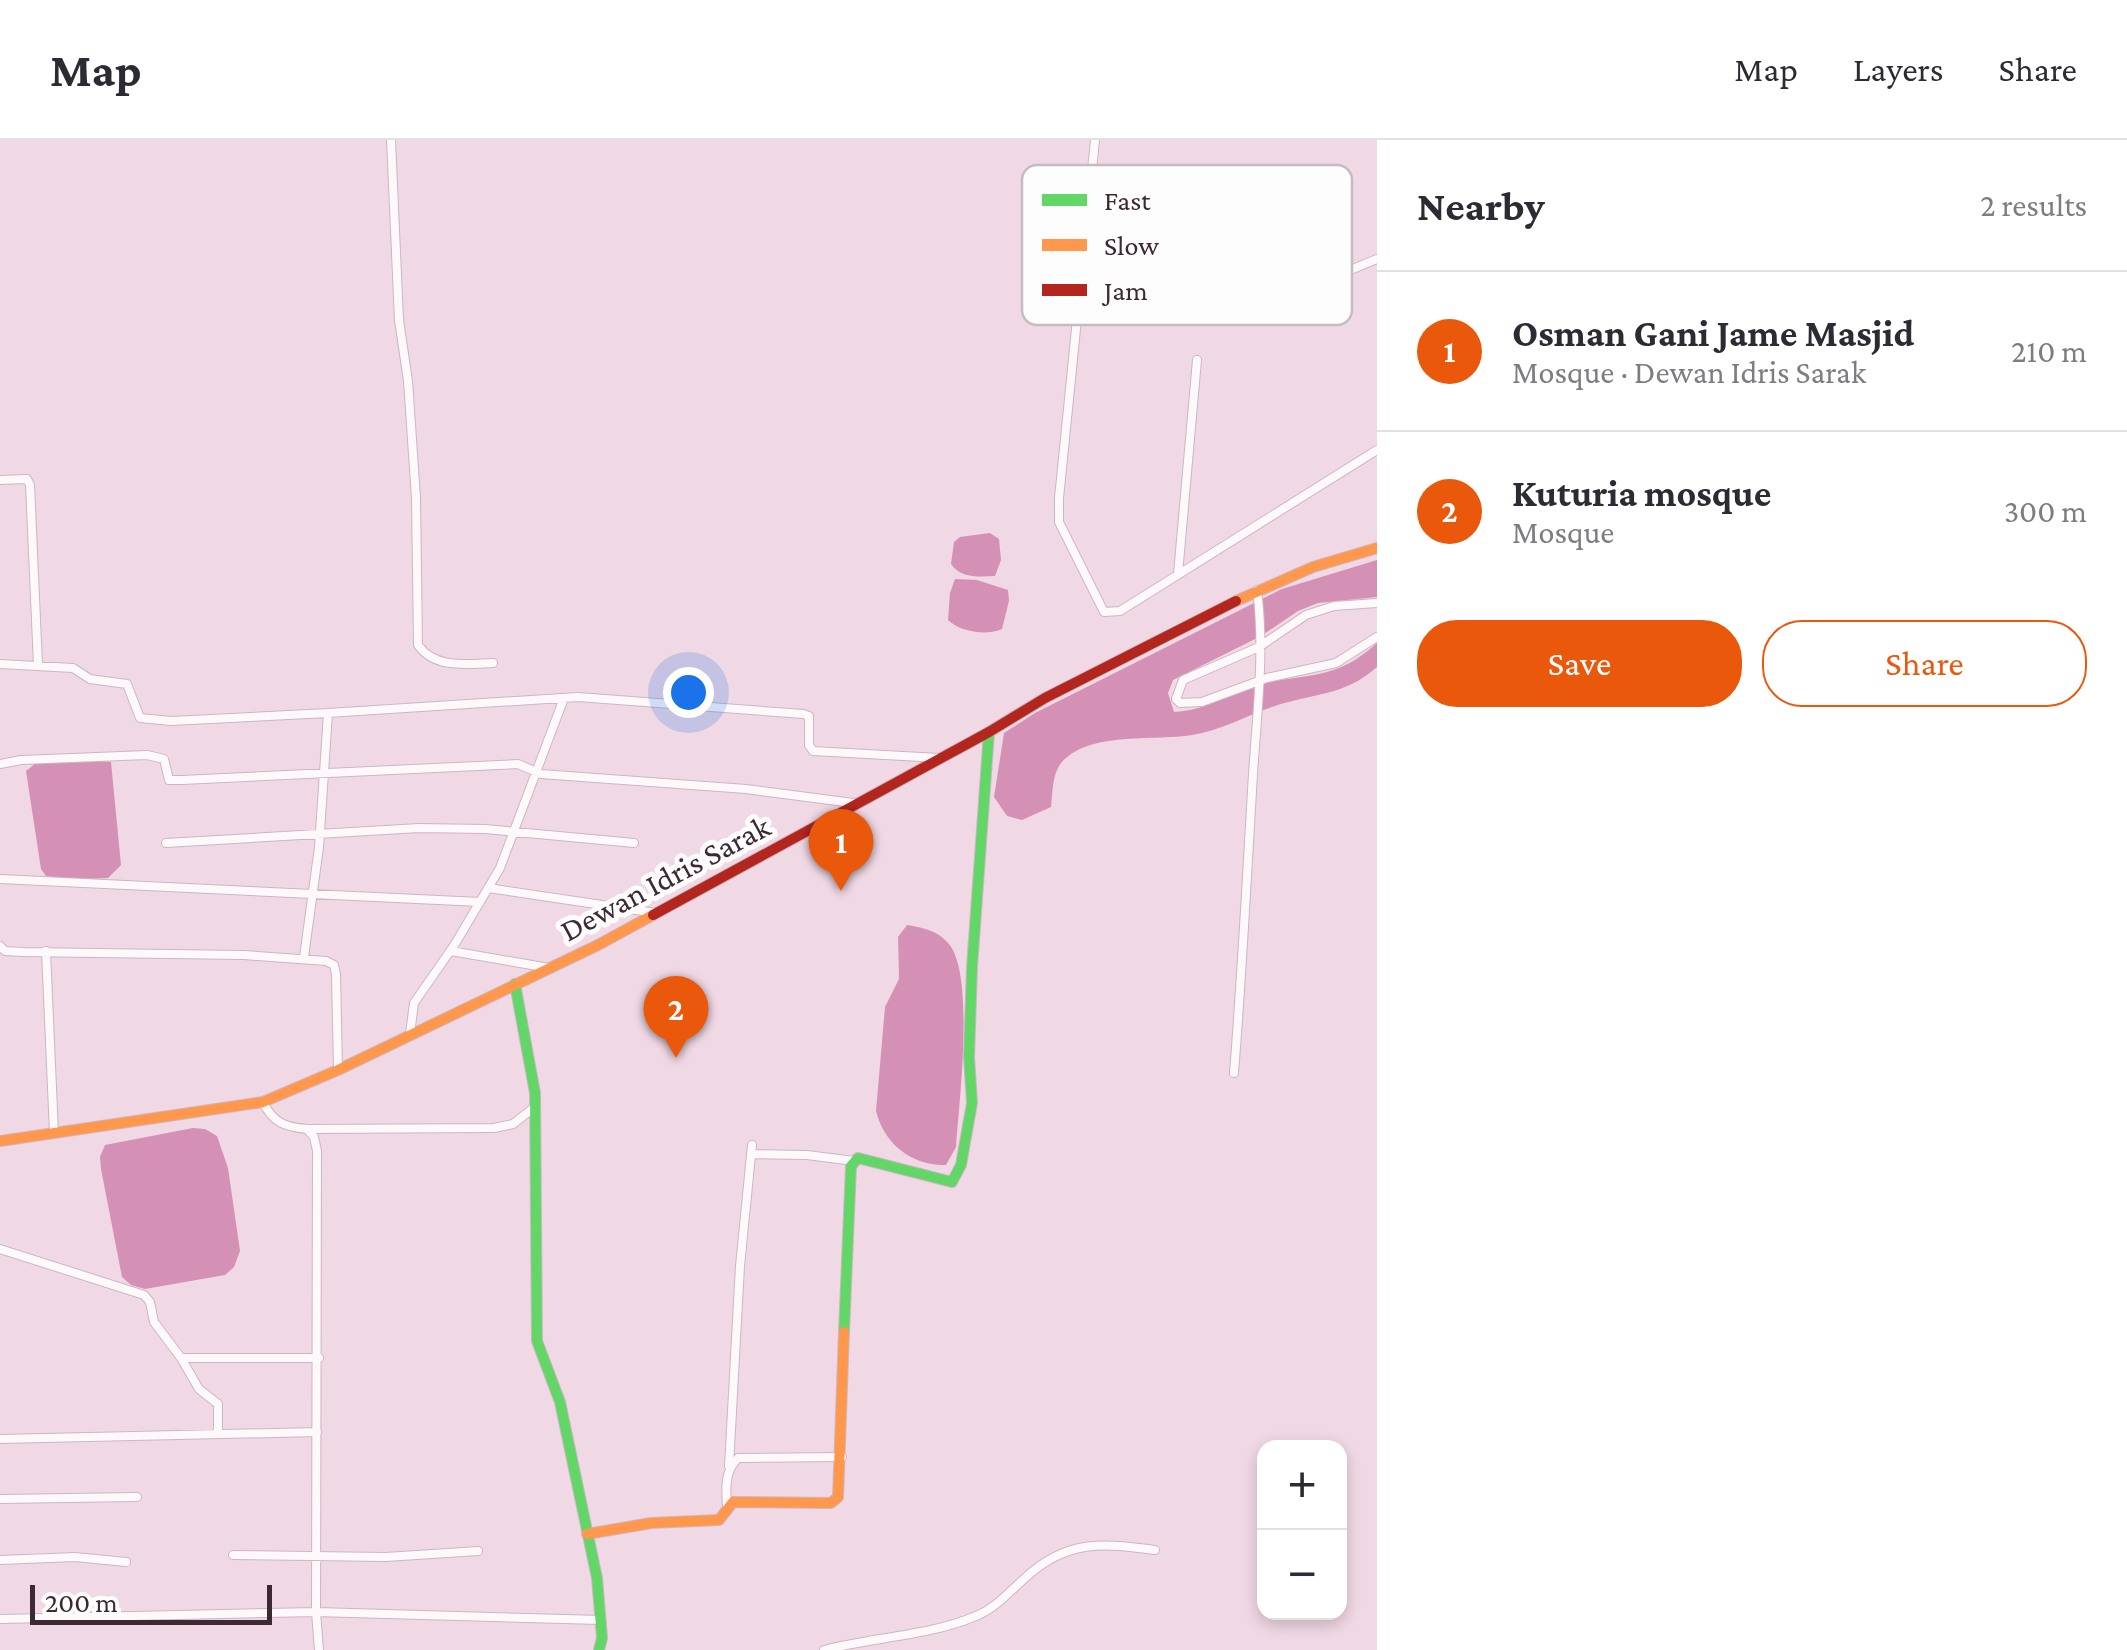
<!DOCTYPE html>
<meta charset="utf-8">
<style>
:root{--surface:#fff;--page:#f2f2f3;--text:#2b2b33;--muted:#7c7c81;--line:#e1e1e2;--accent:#ea580c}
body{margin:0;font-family:"Crimson Pro",serif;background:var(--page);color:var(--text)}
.controls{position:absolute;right:30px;bottom:30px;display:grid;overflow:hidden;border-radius:20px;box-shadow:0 5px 15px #0003}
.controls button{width:90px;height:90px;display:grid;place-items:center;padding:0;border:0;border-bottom:2px solid var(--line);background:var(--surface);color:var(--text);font:50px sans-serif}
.scale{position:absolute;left:30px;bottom:25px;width:242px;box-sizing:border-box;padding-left:10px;border:5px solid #3d2833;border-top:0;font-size:28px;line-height:35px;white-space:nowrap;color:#3d2833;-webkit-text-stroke:8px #fdfdfd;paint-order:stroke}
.you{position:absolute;left:688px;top:552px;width:35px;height:35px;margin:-25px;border:8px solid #fff;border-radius:50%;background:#1a73e8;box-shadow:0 0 0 15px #1a73e833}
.badge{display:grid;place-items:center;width:65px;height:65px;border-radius:50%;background:var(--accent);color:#fff;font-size:32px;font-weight:700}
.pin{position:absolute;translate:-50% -82px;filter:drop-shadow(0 2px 5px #0008)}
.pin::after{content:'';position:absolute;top:52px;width:35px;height:30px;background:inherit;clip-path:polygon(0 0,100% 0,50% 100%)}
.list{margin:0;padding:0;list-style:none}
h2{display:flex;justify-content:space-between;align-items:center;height:130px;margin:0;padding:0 40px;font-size:42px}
h2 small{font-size:32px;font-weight:400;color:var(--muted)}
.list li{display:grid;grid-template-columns:65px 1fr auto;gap:30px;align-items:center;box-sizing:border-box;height:160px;padding:0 40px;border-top:2px solid var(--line)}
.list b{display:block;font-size:38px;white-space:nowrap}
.list p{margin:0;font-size:32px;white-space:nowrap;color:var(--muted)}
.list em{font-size:32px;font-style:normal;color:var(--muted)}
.actions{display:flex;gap:20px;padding:30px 40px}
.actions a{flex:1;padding:22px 0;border:2px solid var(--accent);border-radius:40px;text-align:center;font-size:35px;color:var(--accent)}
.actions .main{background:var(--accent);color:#fff}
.map{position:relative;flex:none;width:1377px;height:1510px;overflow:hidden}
header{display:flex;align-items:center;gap:60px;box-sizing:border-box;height:140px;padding:0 50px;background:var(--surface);border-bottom:2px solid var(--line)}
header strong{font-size:48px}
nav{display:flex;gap:55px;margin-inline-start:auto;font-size:35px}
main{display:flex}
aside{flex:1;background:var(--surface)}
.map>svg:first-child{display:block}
.water{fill:#d591b5}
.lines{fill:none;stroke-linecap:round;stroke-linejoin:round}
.street-casing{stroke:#ccb7c1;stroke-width:10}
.fast-casing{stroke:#ccb7c1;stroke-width:12}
.slow-casing{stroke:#ccb7c1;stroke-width:12}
.jam-casing{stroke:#ccb7c1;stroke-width:12}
.street{stroke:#fdf9fb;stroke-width:8}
.fast{stroke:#63d668;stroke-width:10}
.slow{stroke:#ff974d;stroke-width:10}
.jam{stroke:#b3261e;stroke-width:10}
.labels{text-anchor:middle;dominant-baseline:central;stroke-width:10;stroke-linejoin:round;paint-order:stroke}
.street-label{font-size:32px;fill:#3d2833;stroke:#fdfdfd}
.key{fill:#fdfdfd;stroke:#c3bdc0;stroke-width:2.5}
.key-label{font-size:28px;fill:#3d2833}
</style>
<header>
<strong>Map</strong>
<nav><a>Map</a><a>Layers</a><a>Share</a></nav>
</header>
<main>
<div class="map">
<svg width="1377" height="1510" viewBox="0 0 1377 1510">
<rect width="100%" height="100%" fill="#f0d8e4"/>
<path class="water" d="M990,393l9,6 2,21 -6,16c-17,1 -35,2 -44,-12l3,-22 6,-5z
M1377,420v37l-59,6 -20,8 -37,25 -88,44 -5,13 6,19c32,-1 58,-20 88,-28 49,-12 73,-3 115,-41v24c-34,30 -65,26 -105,40 -26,9 -53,24 -80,28 -36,6 -97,-3 -126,23 -14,11 -13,31 -15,49l-29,13 -15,-4 -13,-19 10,-64 31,-20 247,-124z
M955,439l22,1 31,10 1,11 -7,28c-15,7 -42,3 -54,-9l2,-27z
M90,620l21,2 10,103 -13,13 -38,2 -24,-4 -5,-7 -15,-98 10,-8z
M907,785c17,3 30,5 42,19 26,32 10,159 7,203l-10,18c-34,1 -62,-21 -70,-54l9,-104 14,-28 -1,-42z
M193,988l12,1 12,7 11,32 12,83 -6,16 -9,8 -80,14 -14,-4 -9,-8 -21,-108 -1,-12 5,-12z"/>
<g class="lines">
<defs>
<path id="street" d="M391,0l8,180 9,61 8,117 2,147c17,24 48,19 75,18
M1095,0l-36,358v24l45,90 16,-1 257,-161
M1343,133l34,-14
M0,340l27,-1 3,6 8,180
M1178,434l19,-214
M1377,463l-43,3 -28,9 -47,32 -76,33 -7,19 4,4 22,-1 65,-24 69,-15 41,-26
M0,524l73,4 17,11 37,5 13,34 31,3 157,-8 -9,134 -15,110
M328,573l250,-16 225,17 6,2v29l4,6 126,7
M0,624l21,-4 126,-5 17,4 5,21h13l336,-16 23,10 205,15 107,14
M166,703l253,-15 66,1 149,14
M0,739l480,23
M488,748l168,25
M0,806l5,5 18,1 221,3 82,6 8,4 2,9 2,96
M46,811l8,182
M451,811l98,17
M410,894l4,-31 41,-59 45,-76 64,-170
M1234,933c8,-100 13,-199 19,-299 4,-61 12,-124 4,-184
M263,962c10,21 22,25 44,27l187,-1 19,-4 23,-18
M307,989l7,8 3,14 -1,461 3,38
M751,1014l56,1 47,6
M0,1109l144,46 6,7 4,20 27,36 18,31 19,15v28
M181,1218h138
M0,1299l317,-7
M729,1326l11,-200 12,-121
M0,1359l137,-2
M727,1367c-1,-19 -3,-35 11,-49l104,-1
M233,1415l153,2 92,-6
M0,1420l75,-3 51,5
M0,1479l316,-7 285,8
M824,1510c50,-13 105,-14 152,-34 20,-8 33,-24 49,-38 42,-39 78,-35 130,-28"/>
<path id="fast" d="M515,844l20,109 2,248 23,61 37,176 5,60 -3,12
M844,1192l7,-166 7,-8 94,24 9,-17 11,-62 -3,-46 3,-90 17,-235"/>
<path id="slow" d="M1236,461l77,-34 64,-19
M0,1001l263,-39 75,-32 260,-125 55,-30
M587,1394l64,-11 68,-3 14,-18 98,1 7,-6 6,-165"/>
<path id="jam" d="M653,775l336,-183 56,-34 191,-97"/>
</defs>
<use href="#street" class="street-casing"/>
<use href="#fast" class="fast-casing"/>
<use href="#slow" class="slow-casing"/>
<use href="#jam" class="jam-casing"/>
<use href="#street" class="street"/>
<use href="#fast" class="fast"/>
<use href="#slow" class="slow"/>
<use href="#jam" class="jam"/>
</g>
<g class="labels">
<g class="street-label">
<text transform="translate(665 738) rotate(-28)">Dewan Idris Sarak</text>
</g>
</g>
<rect x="1022" y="25" width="330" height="160" rx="15" class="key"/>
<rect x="1042" y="54" width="45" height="12" fill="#63d668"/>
<rect x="1042" y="99" width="45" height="12" fill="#ff974d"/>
<rect x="1042" y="144" width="45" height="12" fill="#b3261e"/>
<g class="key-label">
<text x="1104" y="70">Fast</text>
<text x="1104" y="115">Slow</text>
<text x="1104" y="160">Jam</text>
</g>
</svg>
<div class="controls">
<button>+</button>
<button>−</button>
</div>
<div class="scale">200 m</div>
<div class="you"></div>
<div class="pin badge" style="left:841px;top:751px">1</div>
<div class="pin badge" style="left:676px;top:918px">2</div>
</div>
<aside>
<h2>Nearby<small>2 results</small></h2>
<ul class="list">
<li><span class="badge">1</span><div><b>Osman Gani Jame Masjid</b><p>Mosque · Dewan Idris Sarak</p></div><em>210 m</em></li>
<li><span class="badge">2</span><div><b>Kuturia mosque</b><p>Mosque</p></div><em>300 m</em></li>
</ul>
<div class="actions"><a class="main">Save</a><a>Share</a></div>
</aside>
</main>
